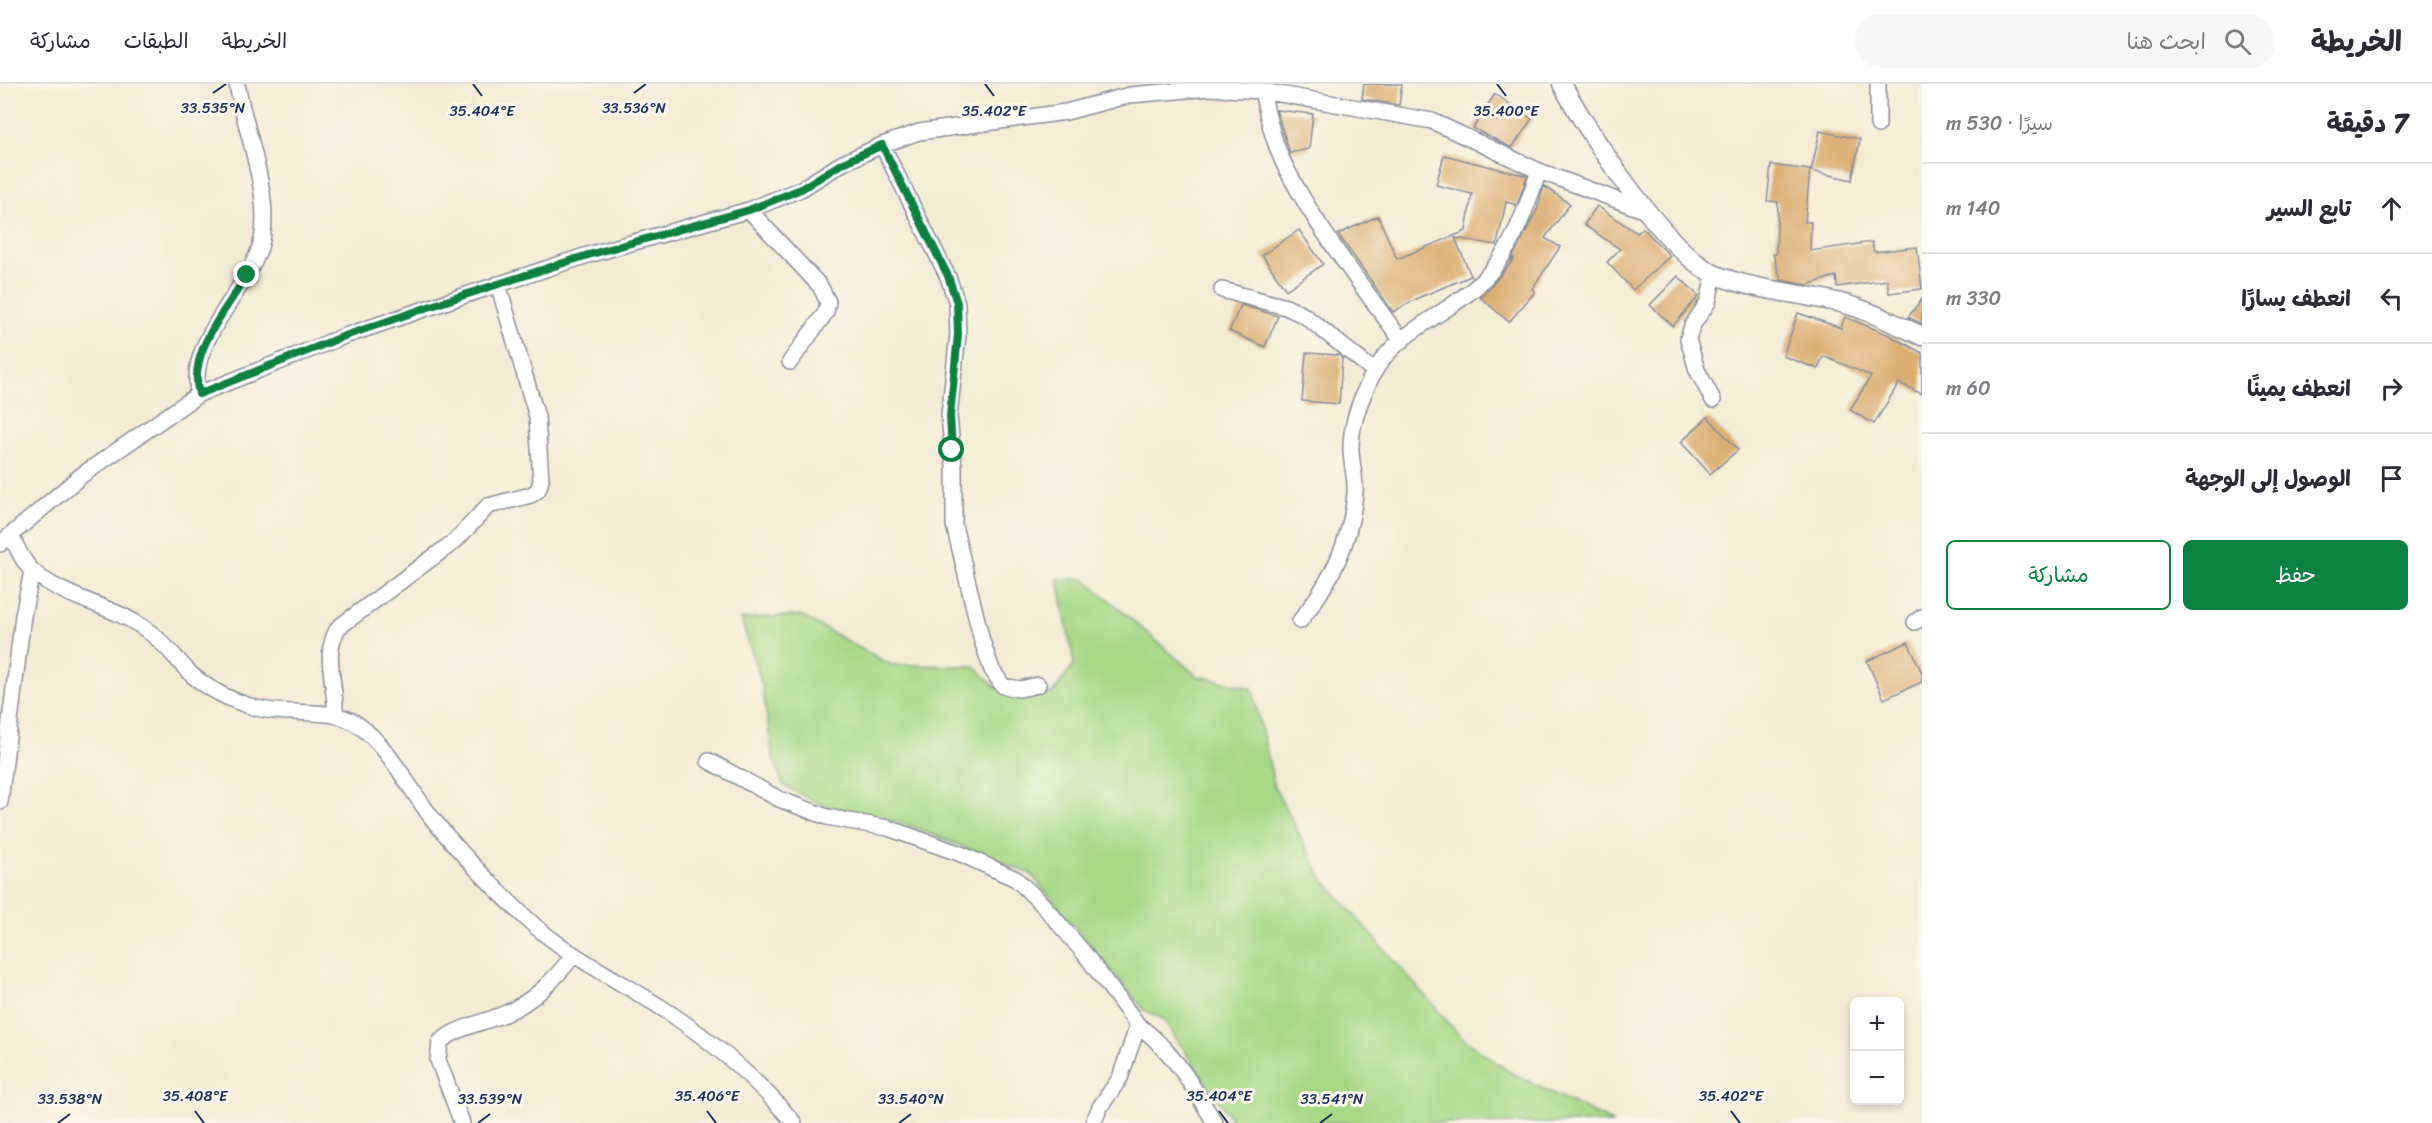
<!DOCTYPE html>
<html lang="ar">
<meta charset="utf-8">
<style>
:root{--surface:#fff;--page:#f7f7f7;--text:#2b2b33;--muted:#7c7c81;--line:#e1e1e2;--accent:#0b8043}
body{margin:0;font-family:Sriracha,"Playpen Sans Arabic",sans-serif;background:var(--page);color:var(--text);direction:rtl}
.controls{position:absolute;right:18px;bottom:18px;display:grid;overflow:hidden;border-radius:9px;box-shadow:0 3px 9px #0003}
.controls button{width:54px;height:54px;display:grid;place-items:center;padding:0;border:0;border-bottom:2px solid var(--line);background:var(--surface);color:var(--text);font:30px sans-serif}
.stop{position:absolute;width:18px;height:18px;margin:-14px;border:4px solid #0b8043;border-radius:50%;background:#fff}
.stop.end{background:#0b8043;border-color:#fff;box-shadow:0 2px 6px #0008}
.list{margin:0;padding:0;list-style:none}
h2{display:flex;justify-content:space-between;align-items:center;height:78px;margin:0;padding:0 24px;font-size:26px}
h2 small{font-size:20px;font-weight:400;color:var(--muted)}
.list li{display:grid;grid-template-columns:39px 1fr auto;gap:18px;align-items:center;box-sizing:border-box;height:90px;padding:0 24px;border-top:2px solid var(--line)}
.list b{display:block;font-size:22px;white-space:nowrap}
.list em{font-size:20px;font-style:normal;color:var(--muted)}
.actions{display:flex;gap:12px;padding:18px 24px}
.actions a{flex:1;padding:14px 0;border:2px solid var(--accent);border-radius:9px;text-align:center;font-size:21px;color:var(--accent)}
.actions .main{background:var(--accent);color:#fff}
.icon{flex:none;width:33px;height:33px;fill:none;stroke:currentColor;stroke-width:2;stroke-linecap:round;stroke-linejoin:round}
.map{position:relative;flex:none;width:1922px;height:1039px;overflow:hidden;direction:ltr}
header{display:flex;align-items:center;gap:36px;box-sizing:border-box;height:84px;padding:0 30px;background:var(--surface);border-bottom:2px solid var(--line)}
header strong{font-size:28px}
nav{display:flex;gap:33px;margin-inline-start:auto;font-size:21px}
.search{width:420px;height:54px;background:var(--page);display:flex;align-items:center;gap:15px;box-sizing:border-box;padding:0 21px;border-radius:33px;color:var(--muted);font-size:22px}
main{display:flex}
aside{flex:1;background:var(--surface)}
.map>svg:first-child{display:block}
.green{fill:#a7d886;stroke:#618472;stroke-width:1.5}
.building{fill:#dbae73}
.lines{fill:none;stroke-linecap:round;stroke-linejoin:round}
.minor-casing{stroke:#878d99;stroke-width:18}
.tertiary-casing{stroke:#878d99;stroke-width:21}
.minor{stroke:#fff;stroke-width:15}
.tertiary{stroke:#fff;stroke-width:18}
.route{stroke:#0b8043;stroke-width:8}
.ticks{fill:none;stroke:#1b2f5e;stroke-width:2}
.ticks-label{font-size:15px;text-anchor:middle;fill:#1b2f5e;stroke:#fbf7ec;stroke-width:6;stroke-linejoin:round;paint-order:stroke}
</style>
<header>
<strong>الخريطة</strong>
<div class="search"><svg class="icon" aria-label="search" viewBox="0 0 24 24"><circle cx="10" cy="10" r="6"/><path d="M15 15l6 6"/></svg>ابحث هنا</div>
<nav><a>الخريطة</a><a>الطبقات</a><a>مشاركة</a></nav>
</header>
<main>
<aside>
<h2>7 دقيقة<small>سيرًا · 530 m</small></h2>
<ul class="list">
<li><svg class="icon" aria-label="ahead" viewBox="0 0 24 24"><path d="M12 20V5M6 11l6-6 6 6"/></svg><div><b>تابع السير</b></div><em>140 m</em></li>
<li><svg class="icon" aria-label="left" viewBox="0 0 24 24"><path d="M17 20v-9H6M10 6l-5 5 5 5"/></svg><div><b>انعطف يسارًا</b></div><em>330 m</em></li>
<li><svg class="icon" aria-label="right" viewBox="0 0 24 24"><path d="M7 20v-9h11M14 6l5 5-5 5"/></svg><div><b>انعطف يمينًا</b></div><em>60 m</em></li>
<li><svg class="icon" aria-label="arrive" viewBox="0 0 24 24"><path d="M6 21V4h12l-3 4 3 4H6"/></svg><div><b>الوصول إلى الوجهة</b></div></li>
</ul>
<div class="actions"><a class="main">حفظ</a><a>مشاركة</a></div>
</aside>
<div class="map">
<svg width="1922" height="1039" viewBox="0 0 1922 1039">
<rect width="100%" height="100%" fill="#fbf7ec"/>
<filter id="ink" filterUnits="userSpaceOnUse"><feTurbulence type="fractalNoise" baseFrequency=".0167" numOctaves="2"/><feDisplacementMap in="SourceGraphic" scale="12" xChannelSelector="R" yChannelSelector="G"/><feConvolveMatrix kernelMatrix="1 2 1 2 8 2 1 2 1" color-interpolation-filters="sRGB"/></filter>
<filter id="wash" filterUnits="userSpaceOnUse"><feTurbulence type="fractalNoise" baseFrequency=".008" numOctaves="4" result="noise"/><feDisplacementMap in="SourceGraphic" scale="24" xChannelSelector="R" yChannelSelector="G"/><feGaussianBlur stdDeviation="1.35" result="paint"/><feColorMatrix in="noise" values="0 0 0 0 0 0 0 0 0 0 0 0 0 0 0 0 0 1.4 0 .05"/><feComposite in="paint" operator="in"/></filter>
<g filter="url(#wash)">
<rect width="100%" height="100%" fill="#f3ebd4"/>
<path class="green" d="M1058,495h27l112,97 55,12 23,100 48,91 137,157 48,35 106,52h-380l-71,-104 -19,-9 -113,-136 -120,-48 -94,-23 -34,-18 -11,-32 -10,-68 -21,-66 59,-4 91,50 84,1c26,30 38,36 78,27l21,-29z"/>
<g id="blocks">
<path class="building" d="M1364,0h38l-3,21 -37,-6z
M1495,10l37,25 -20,29 -39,-20z
M1276,26l37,4 -4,35 -19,4z
M1820,47l40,8 -8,41 -41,-9z
M1444,71l83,21 -10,29 -11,-3 -9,43 -42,-7 16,38 -51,21 -27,15 -55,-78 40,-18 19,43 69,-28 6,-37 -36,-9z
M1771,81l39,5 -5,52h6l-1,29 62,-9 2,10 43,-5 5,42 -33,4 -2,-13 -50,7 -1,-11 -29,9 -26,-5 -8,-26h3l2,-52 -11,-1z
M1544,102l26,18 -25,34 15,9 -28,42 3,3 -26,30 -28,-24 34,-40 -4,2 26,-50z
M1597,122l40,27 6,-5 27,28 -37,34 -26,-28 13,-13 -36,-24z
M1299,146l24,34 -37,26 -24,-35z
M1678,192l21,20 -26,30 -23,-21z
M1922,215v25l-14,-7z
M1241,221l37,11 -13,31 -36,-16z
M1798,229l43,15 4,-11 42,17 35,19v41l-23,-11 -25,41 -24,-14 21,-34 -48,-20 -5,13 -35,-13z
M1306,269l33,2 3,3 -3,46 -37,-3z
M1708,333l30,33 -28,24 -29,-32z
M1908,558l14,31v9l-38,17 -17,-38z"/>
</g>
</g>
<g filter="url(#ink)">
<use href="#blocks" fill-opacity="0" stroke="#878d99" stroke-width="1.5"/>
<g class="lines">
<defs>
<path id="minor" d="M1262,7c6,27 12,54 25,79 32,61 75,116 115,171
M1878,41v-41
M882,61l66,132 9,26 1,32 -9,81 5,50v59l28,116 10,29 11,16 17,3 18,-4
M749,126l71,76 8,16 -2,10 -36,50
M1222,206l64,17 19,9 69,55
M199,310c-14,-48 44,-99 60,-144 17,-46 -14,-118 -22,-166
M1713,316l-16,-30 -9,-31 4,-13 16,-24 6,-28
M11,452c7,13 13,29 25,38 33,26 79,32 112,57 17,12 29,29 43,43 18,16 39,26 62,33 31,10 77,-1 104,17 33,23 53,67 78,98 28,34 59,66 91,96 45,42 101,65 151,100 42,29 84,66 117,105
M0,460l82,-69 117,-81 143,-57 121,-41 125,-41 161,-45 52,-21 40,-25 41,-19 37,-13 147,-20 64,-17 80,-7 52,3 170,30 107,50 107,40
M1300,537c30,-38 51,-78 55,-128 1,-13 -3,-27 -4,-41 -1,-26 10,-55 22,-78 21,-41 71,-58 104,-88 34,-31 47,-72 62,-115
M1915,538l7,-5
M335,631c2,-29 -14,-63 4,-88l116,-86 33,-35 43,-11 7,-5 3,-9 -4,-64 -39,-133
M709,677l70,38 48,18 61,11 73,26 55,25 26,25 42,49 54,72
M0,718l23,-186 9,-45
M462,1039l-24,-63 2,-18c17,-15 43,-19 64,-28 30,-13 49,-33 69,-58
M1093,1039l7,-16 20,-29 18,-53c37,28 53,59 77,98"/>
<path id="tertiary" d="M1562,0c26,49 105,170 154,191 38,15 77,17 116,26 31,6 61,22 90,35"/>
</defs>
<use href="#minor" class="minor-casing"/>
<use href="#tertiary" class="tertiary-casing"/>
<use href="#minor" class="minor"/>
<use href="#tertiary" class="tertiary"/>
</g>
</g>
<g class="lines" filter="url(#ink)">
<path class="route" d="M247,191c-20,34 -60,77 -48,119l143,-57 101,-35 145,-47 161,-45 52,-21 40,-25 41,-19 66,131 9,27 1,32 -8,81 2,34"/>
</g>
<path class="ticks" d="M473,0l9,12M985,0l9,12M1497,0l9,12M213,9l13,-9M634,9l12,-9M195,1027l9,12M707,1027l9,12M1219,1027l9,12M1731,1027l9,12M58,1039l12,-9M478,1039l12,-9M899,1039l12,-9M1320,1039l12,-9"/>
<g class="ticks-label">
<text x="213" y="29">33.535°N</text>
<text x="634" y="29">33.536°N</text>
<text x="482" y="32">35.404°E</text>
<text x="994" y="32">35.402°E</text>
<text x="1506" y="32">35.400°E</text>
<text x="195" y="1017">35.408°E</text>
<text x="707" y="1017">35.406°E</text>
<text x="1219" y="1017">35.404°E</text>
<text x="1731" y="1017">35.402°E</text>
<text x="70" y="1020">33.538°N</text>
<text x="490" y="1020">33.539°N</text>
<text x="911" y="1020">33.540°N</text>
<text x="1332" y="1020">33.541°N</text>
</g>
</svg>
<div class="controls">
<button>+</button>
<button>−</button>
</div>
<div class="stop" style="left:952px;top:366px"></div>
<div class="stop end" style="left:247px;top:191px"></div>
</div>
</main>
